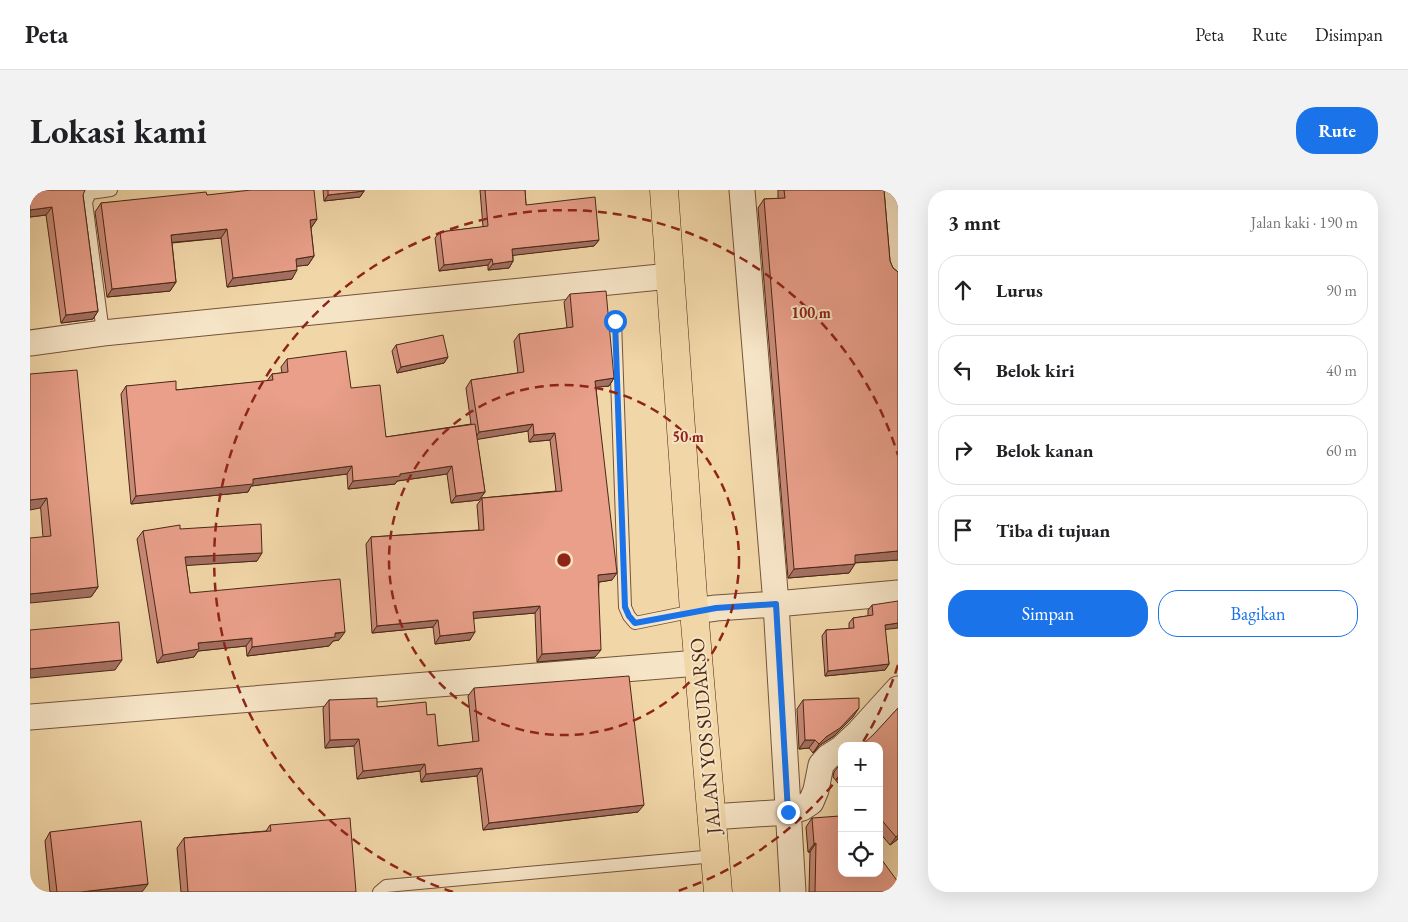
<!DOCTYPE html>
<html lang="id">
<meta charset="utf-8">
<style>
:root{--surface:#fff;--page:#f2f2f2;--text:#202124;--muted:#757577;--line:#e0e0e0;--accent:#1a73e8}
body{margin:0;font-family:"EB Garamond",serif;background:var(--page);color:var(--text)}
.controls{position:absolute;right:15px;bottom:15px;display:grid;overflow:hidden;border-radius:10px;box-shadow:0 5px 20px #0002}
.controls button{width:45px;height:45px;display:grid;place-items:center;padding:0;border:0;border-bottom:1px solid var(--line);background:var(--surface);color:var(--text);font:25px sans-serif}
.stop{position:absolute;width:15px;height:15px;margin:-11px;border:4px solid #1a73e8;border-radius:50%;background:#fff}
.stop.end{background:#1a73e8;border-color:#fff;box-shadow:0 1px 5px #0008}
.list{margin:0;padding:0;list-style:none}
h2{display:flex;justify-content:space-between;align-items:center;height:65px;margin:0;padding:0 20px;font-size:21px}
h2 small{font-size:16px;font-weight:400;color:var(--muted)}
.list li{display:grid;grid-template-columns:32px 1fr auto;gap:15px;align-items:center;box-sizing:border-box;height:70px;margin:0 10px 10px;padding:0 10px;border:1px solid var(--line);border-radius:20px}
.list b{display:block;font-size:19px;white-space:nowrap}
.list em{font-size:16px;font-style:normal;color:var(--muted)}
.actions{display:flex;gap:10px;padding:15px 20px}
.actions a{flex:1;padding:11px 0;border:1px solid var(--accent);border-radius:20px;text-align:center;font-size:18px;color:var(--accent)}
.actions .main{background:var(--accent);color:#fff}
.icon{flex:none;width:28px;height:28px;fill:none;stroke:currentColor;stroke-width:2;stroke-linecap:round;stroke-linejoin:round}
.map{position:relative;flex:none;width:868px;height:702px;overflow:hidden;border-radius:20px}
header{display:flex;align-items:center;gap:30px;box-sizing:border-box;height:70px;padding:0 25px;background:var(--surface);border-bottom:1px solid var(--line)}
header strong{font-size:24px}
nav{display:flex;gap:28px;margin-inline-start:auto;font-size:18px}
.intro{display:flex;align-items:center;justify-content:space-between;box-sizing:border-box;height:120px;padding:0 30px}
h1{margin:0;font-size:35px}
.button{padding:12px 22px;border-radius:20px;background:var(--accent);color:#fff;font-size:18px;font-weight:700}
main{display:flex;gap:30px;padding:0 30px}
aside{flex:1;background:var(--surface);border-radius:20px;box-shadow:0 5px 20px #0002}
.map>svg:first-child{display:block}
.lines{fill:none;stroke-linecap:round;stroke-linejoin:round}
.lane-casing{stroke:#74543a;stroke-width:14}
.street-casing{stroke:#74543a;stroke-width:27}
.highway-casing{stroke:#4a2815;stroke-width:29}
.lane{stroke:#f6e4c6;stroke-width:12}
.street{stroke:#f6e4c6;stroke-width:25}
.highway{stroke:#f1d6a8;stroke-width:28}
.wall{fill:#c88977;stroke:#4a2815}
.shaded-wall{fill:#a36f61;stroke:#4a2815}
.building{fill:#e99f8a;stroke:#4a2815}
.route{stroke:#1a73e8;stroke-width:6}
.ring{fill:none;stroke:#8f2418;stroke-width:2.5;stroke-dasharray:9 6}
.labels{text-anchor:middle;dominant-baseline:central;stroke-width:4;stroke-linejoin:round;paint-order:stroke}
.street-label{font-size:20px;fill:#4a2815;stroke:#f6e4c6}
.centre{fill:#8f2418;stroke:#f6e4c6;stroke-width:2.5}
.ring-label{font-size:15px;text-anchor:middle;font-weight:bold;fill:#8f2418;stroke:#f6e4c6;stroke-width:4;stroke-linejoin:round;paint-order:stroke}
</style>
<header>
<strong>Peta</strong>
<nav><a>Peta</a><a>Rute</a><a>Disimpan</a></nav>
</header>
<div class="intro"><h1>Lokasi kami</h1><a class="button">Rute</a></div>
<main>
<div class="map">
<svg width="868" height="702" viewBox="0 0 868 702">
<rect width="100%" height="100%" fill="#f1d6a8"/>
<filter id="stains"><feTurbulence type="fractalNoise" baseFrequency=".004" numOctaves="4"/><feColorMatrix values="0 0 0 0 .2 0 0 0 0 .09 0 0 0 0 .02 0 0 0 .5 -.17"/></filter>
<radialGradient id="worn" r=".72"><stop offset=".6" stop-color="#630" stop-opacity="0"/><stop offset="1" stop-color="#630" stop-opacity=".3"/></radialGradient>
<g class="lines">
<defs>
<path id="lane" d="M585,131l10,286 4,9 6,7 59,-12
M73,143l-17,-131 4,-9 21,-3
M349,702l7,-6 329,-30"/>
<path id="street" d="M712,0l34,414 17,288
M862,0l6,78
M0,153l73,-10 567,-57
M664,421l22,-3 60,-4 122,-11
M0,527l668,-54
M814,556l14,-13 40,-44
M681,627l77,-5 14,-4 9,-6 5,-12 5,-25 7,-8 14,-9"/>
<path id="highway" d="M634,0l30,421 24,281"/>
</defs>
<use href="#lane" class="lane-casing"/>
<use href="#street" class="street-casing"/>
<use href="#highway" class="highway-casing"/>
<use href="#lane" class="lane"/>
<use href="#street" class="street"/>
<use href="#highway" class="highway"/>
</g>
<path class="wall" d="M0,0l53,5 15,116 -5,8 -32,4 -15,-108 -16,2z
M293,0h41v1l-4,6 -36,4z
M450,0h45l1,15 73,35 -5,6 -81,9v6l-4,7 -21,2v-5l-49,6 -4,-33 5,-6 43,-5z
M748,0h106l6,71 3,7 5,4v288l-43,3 -6,10 -61,5 -30,-370 6,-9h14z
M177,5l110,24 -6,9 3,28 -6,9 -11,1 -5,13 -65,8 -6,-49 -49,5 4,39 -6,9 -63,6 -12,-85 6,-9z
M540,104l44,84 -5,8 -13,1 16,193 -13,2 -4,75 -58,5 -2,-49 -61,5 -4,22 -35,4 -2,-17 -61,6 -6,-89 5,-7 108,-7 -2,-25 5,-7 74,-7 -6,-51 -21,2 -1,-11 -51,8 8,53 -6,8 -28,3 -4,-29 -50,7 -2,3 -47,5 -1,-15 -96,12 -3,6 -117,12 -10,-110 5,-8 50,4 91,-9 5,-7 10,-1 -1,-6 6,-8 64,29 35,49 85,-13 -5,-36 5,-8 47,-7 -4,-32 5,-7 48,-6 -3,-26z
M366,155l52,12 -4,6 -47,10 -5,-22z
M0,184l68,213 -7,10 -48,-60z
M150,339l77,32 -71,4 4,28 149,47 -6,1 -4,5 -82,10 -1,-10 -48,5 -4,6 -37,6 -20,-124 6,-8z
M842,415l13,25 4,34 -4,6 -60,6 -3,-40 4,-6 23,-1v-6l4,-5 15,-2v-6z
M444,498l164,124 -155,18 -6,-54 -56,6 -1,-11 -63,8 -3,-33 -29,2 -2,-40 6,-8 48,7 50,8 11,31 35,-4 -5,-46z
M773,510l50,17 -19,19 -14,9 -7,8 -4,-5 -10,1 -2,-40z
M849,556l19,93 -8,6 -11,-13z
M812,572v26l-9,-11 1,-5z
M782,628l30,55 56,19h-89l1,-40h-2l-2,-25z
M240,635l86,67h-175l-4,-44 7,-10 82,-7z
M20,642l92,60h-92l-5,-51z"/>
<path class="shaded-wall" d="M334,1l-4,6 -36,4 4,-6z
M22,17l-6,8 -16,2v-7z
M287,29l-6,9 -7,1 6,-9z
M197,39l-6,9 -56,5 6,-8z
M569,50l-5,6 -86,10 4,-7z
M284,66l-6,9 -18,2 6,-8z
M462,69l-4,6 -49,6 5,-6z
M483,71l-4,7 -21,2 5,-6z
M267,80l-5,9 -65,8 6,-9z
M146,92l-6,9 -63,6 5,-8z
M68,121l-5,8 -32,4 5,-8z
M418,167l-4,6 -47,10 4,-6z
M584,188l-5,8 -19,2 5,-7z
M503,234l-5,7 -54,9 5,-8z
M525,243l-5,7 -21,2 5,-7z
M322,276l-5,8 -96,12 -3,6 -117,12 5,-8 117,-17z
M422,276l-5,8 -50,7 -2,3 -47,5 5,-8z
M455,302l-6,8 -28,3 5,-7z
M17,308l-7,10 -10,2v-10z
M868,361v9l-49,3 6,-8z
M232,363l-5,8 -78,5 6,-9z
M825,374l-6,9 -61,5 6,-9z
M587,383l-5,7 -19,3 5,-8z
M68,397l-7,10 -61,6v-9z
M510,416l-5,7 -67,6 5,-7z
M408,430l-5,7 -61,6 5,-7z
M868,433v5l-17,2 4,-5z
M315,442l-6,8 -6,1 -4,5 -82,10 5,-9z
M445,442l-5,8 -35,4 5,-8z
M222,448l-6,8 -48,5 -4,6 -37,6 6,-8 35,-12z
M571,460l-6,7 -58,5 5,-8z
M92,470l-7,10 -85,8v-9z
M859,474l-4,6 -60,6 3,-5z
M829,518l-6,9 -19,19 -14,9 -7,8 6,-9 7,-7z
M329,549l-5,7 -29,2 5,-8z
M775,550h10l-6,8 -10,1z
M395,574l-5,7 -63,8 6,-8z
M452,578l-5,8 -56,6 5,-8z
M614,615l-6,7 -155,18 6,-7z
M868,645v4l-8,6 6,-8z
M786,653l-6,9h-2l6,-8z
M118,694l-6,8h-61z"/>
<path class="building" d="M0,0h55l-2,5 15,116 -32,4 -14,-108 -22,3z
M221,0h63l3,29 -7,1 4,36 -18,3 1,11 -64,8 -6,-49 -56,6 5,47 -64,7 -11,-86 105,-11 1,3z
M298,0h36v1l-36,4z
M455,0h40l1,15 69,-8 4,43 -87,9 1,12 -20,3 -1,-5 -48,6 -4,-33 48,-6z
M754,0h100l6,71 3,7 5,4v279l-43,4v9l-61,5 -30,-370 21,-1z
M576,101l8,87 -19,3 22,192 -19,2 3,75 -59,4 -2,-48 -67,6 2,20 -35,4 -2,-16 -61,6 -6,-89 113,-7 -2,-32 80,-7 -7,-58 -21,2 -1,-11 -54,8 -8,-52 53,-8 -5,-38 54,-7 -3,-33z
M413,145l5,22 -47,10 -5,-22z
M316,161l5,37 29,-3 6,52 89,-13 10,68 -29,4 -4,-30 -52,8v2l-47,5 -1,-15 -99,13v5l-117,12 -10,-110 50,-5v9l97,-10 -1,-6 16,-2 -1,-13z
M47,180l21,217 -68,7v-56l21,-2 -4,-38 -17,2v-126z
M231,334l1,29 -77,4 5,36 150,-14 5,53 -10,1v4l-83,10v-9l-54,5 1,6 -36,6 -20,-124 37,-6v4z
M868,411v22l-13,2 4,39 -61,7 -2,-41 28,-2 -1,-10 20,-3 -1,-10z
M89,432l3,38 -92,9v-39z
M599,486l15,129 -155,18 -7,-55 -56,6 -1,-10 -62,7 -4,-32 -29,1 -1,-40 48,-2v9l49,-5 1,13 8,-1 3,32 41,-5 -5,-53z
M829,508v10l-19,20 -14,9 -7,7 -4,-4h-10l-2,-40z
M868,518v127l-2,2 -17,-20v-71h-18l13,-12z
M812,572v10l-3,-3 1,-6z
M810,626l2,22v35h37v-17l19,26v10h-83l1,-49 -2,1 -2,-26z
M320,628l6,74h-168l-4,-54 87,-7 -1,-6z
M111,631l7,63 -67,8h-24l-7,-60z"/>
<g class="lines">
<path class="route" d="M585,131l10,286 4,9 6,7 81,-15 60,-4 12,208"/>
</g>
<g class="ring">
<circle cx="534" cy="370" r="175"/>
<path d="M868 475A350 350 0 0 1 831 555M812 583A350 350 0 0 1 645 702M423 702A350 350 0 1 1 868 265"/>
</g>
<g class="labels">
<g class="street-label">
<text transform="translate(675 546) rotate(-95)">JALAN YOS SUDARSO</text>
</g>
</g>
<circle cx="534" cy="370" r="8" class="centre"/>
<g class="ring-label">
<text x="781" y="128">100 m</text>
<text x="658" y="252">50 m</text>
</g>
<rect width="100%" height="100%" filter="url(#stains)"/>
<rect width="100%" height="100%" fill="url(#worn)"/>
</svg>
<div class="controls">
<button>+</button>
<button>−</button>
<button><svg class="icon" aria-label="locate" viewBox="0 0 24 24"><circle cx="12" cy="12" r="6"/><path d="M12 2v4M12 18v4M2 12h4M18 12h4"/></svg></button>
</div>
<div class="stop" style="left:585px;top:131px"></div>
<div class="stop end" style="left:758px;top:622px"></div>
</div>
<aside>
<h2>3 mnt<small>Jalan kaki · 190 m</small></h2>
<ul class="list">
<li><svg class="icon" aria-label="ahead" viewBox="0 0 24 24"><path d="M12 20V5M6 11l6-6 6 6"/></svg><div><b>Lurus</b></div><em>90 m</em></li>
<li><svg class="icon" aria-label="left" viewBox="0 0 24 24"><path d="M17 20v-9H6M10 6l-5 5 5 5"/></svg><div><b>Belok kiri</b></div><em>40 m</em></li>
<li><svg class="icon" aria-label="right" viewBox="0 0 24 24"><path d="M7 20v-9h11M14 6l5 5-5 5"/></svg><div><b>Belok kanan</b></div><em>60 m</em></li>
<li><svg class="icon" aria-label="arrive" viewBox="0 0 24 24"><path d="M6 21V4h12l-3 4 3 4H6"/></svg><div><b>Tiba di tujuan</b></div></li>
</ul>
<div class="actions"><a class="main">Simpan</a><a>Bagikan</a></div>
</aside>
</main>
